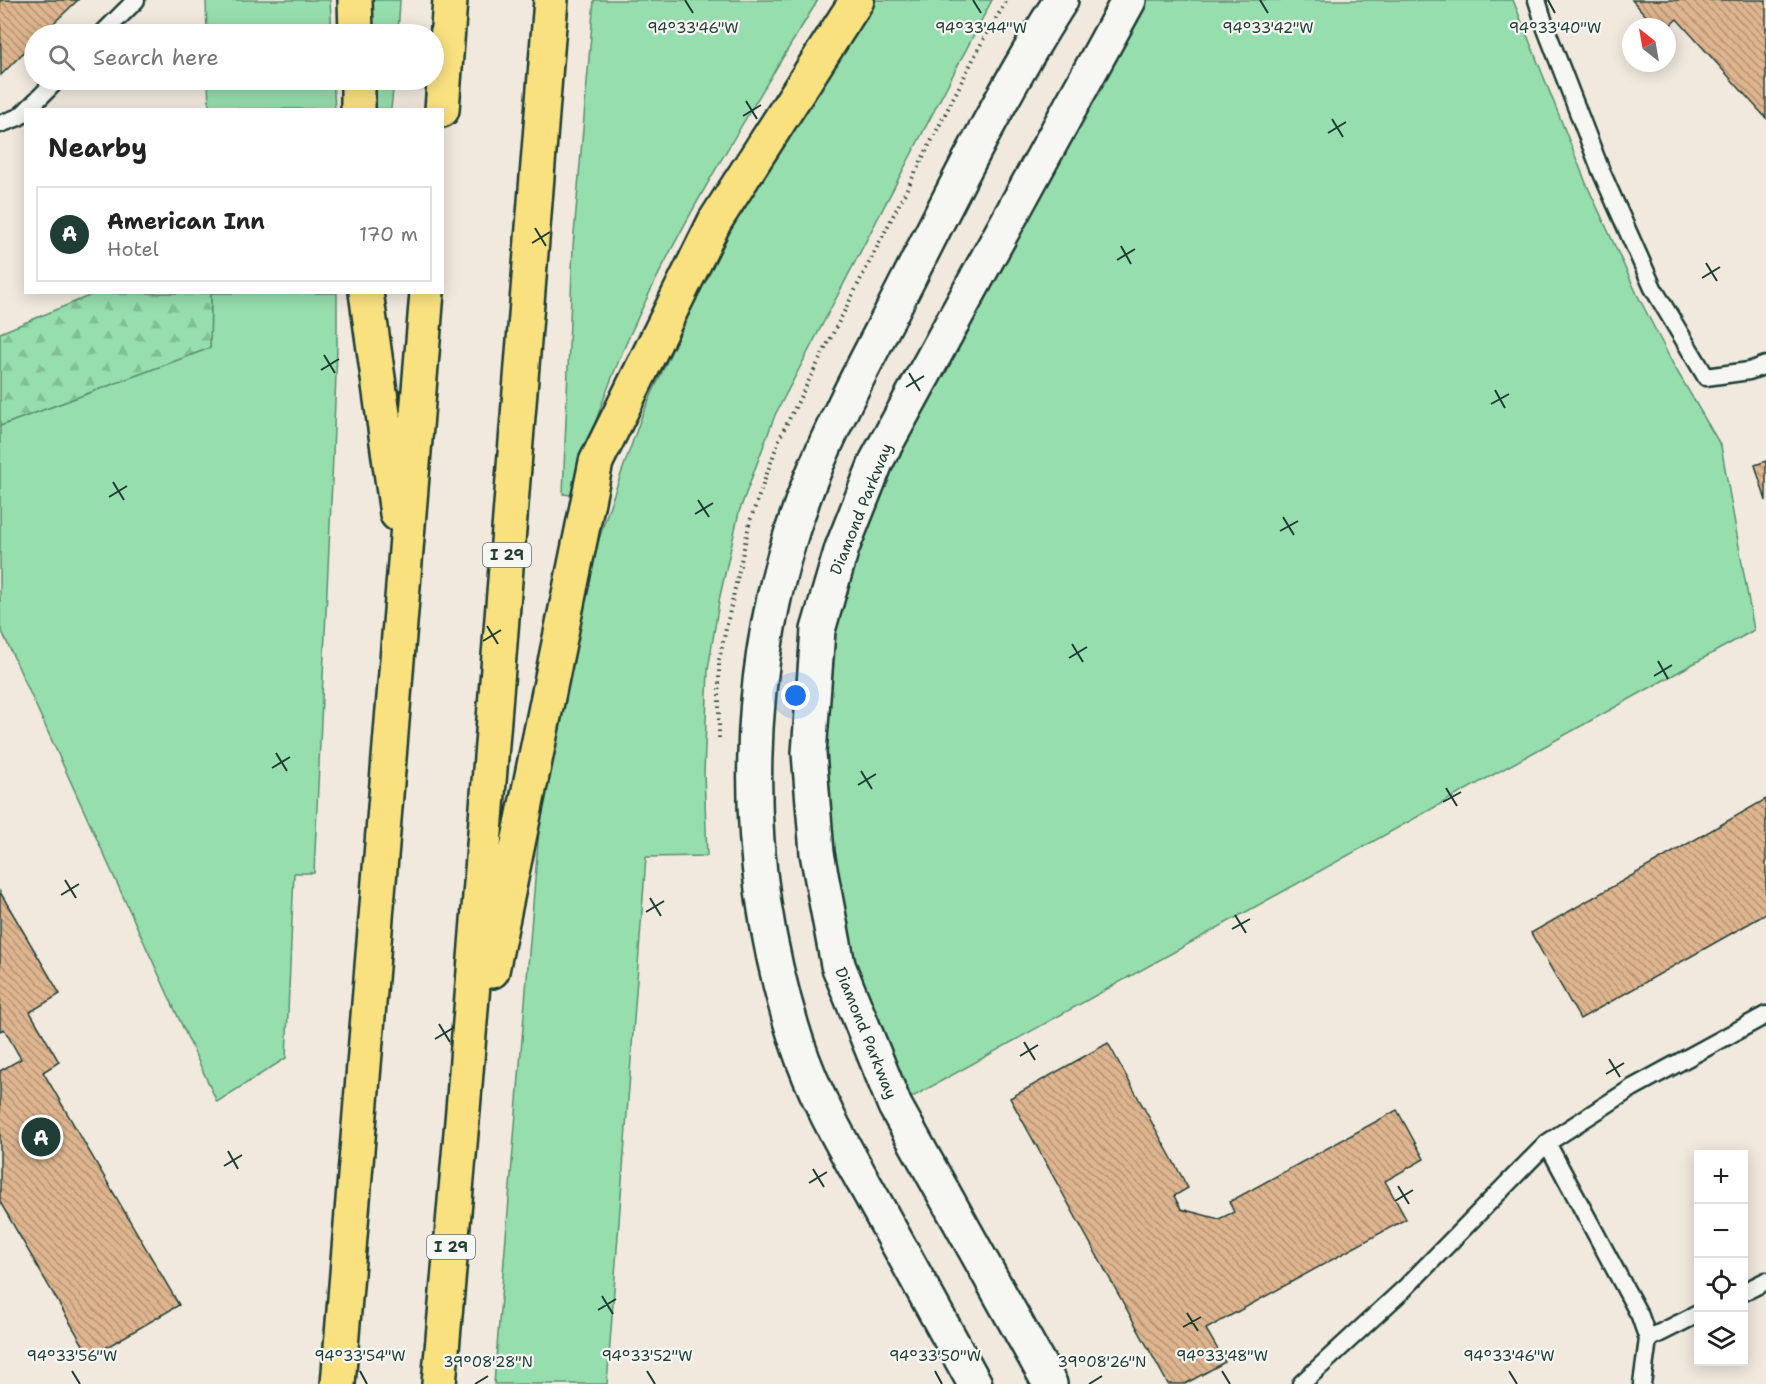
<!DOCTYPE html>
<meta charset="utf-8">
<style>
:root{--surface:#fff;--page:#f2f2f2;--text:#222;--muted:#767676;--line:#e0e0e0;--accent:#1f3d34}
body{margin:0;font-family:"Shantell Sans",sans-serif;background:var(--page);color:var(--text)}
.controls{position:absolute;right:18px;bottom:18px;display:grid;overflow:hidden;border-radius:0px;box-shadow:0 3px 15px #0003}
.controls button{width:54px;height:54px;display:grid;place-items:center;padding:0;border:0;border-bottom:2px solid var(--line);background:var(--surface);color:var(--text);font:30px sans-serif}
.compass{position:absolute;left:1622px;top:18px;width:54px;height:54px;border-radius:50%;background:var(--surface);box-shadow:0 3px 15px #0003;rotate:329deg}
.you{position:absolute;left:796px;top:696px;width:21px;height:21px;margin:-15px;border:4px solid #fff;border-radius:50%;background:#1a73e8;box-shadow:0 0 0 9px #1a73e833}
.badge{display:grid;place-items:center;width:39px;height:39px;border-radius:50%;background:var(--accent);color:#fff;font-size:20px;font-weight:700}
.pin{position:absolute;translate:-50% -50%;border:3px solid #fff;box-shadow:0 2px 6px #0006}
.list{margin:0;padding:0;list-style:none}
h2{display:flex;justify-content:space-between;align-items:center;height:78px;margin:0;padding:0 24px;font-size:26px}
h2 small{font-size:20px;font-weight:400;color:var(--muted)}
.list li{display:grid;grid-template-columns:39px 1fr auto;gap:18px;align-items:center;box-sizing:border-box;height:96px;margin:0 12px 12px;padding:0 12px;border:2px solid var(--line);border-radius:0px}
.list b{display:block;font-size:22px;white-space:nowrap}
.list p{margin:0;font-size:20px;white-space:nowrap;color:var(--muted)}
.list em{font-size:20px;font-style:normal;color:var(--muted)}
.icon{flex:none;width:33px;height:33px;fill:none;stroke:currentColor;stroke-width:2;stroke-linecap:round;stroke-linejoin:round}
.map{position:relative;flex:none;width:1766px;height:1384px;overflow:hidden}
.search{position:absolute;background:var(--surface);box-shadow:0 3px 15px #0003;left:24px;top:24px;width:420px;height:66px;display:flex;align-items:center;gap:15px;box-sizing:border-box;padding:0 21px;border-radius:33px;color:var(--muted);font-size:22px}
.panel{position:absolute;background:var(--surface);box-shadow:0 3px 15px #0003;left:24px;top:108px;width:420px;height:186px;border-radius:0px}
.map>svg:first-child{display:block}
.green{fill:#96dead;stroke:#5a8e70;stroke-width:1.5}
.forest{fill:url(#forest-firs);stroke:#5a8e70;stroke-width:1.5}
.building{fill:url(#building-back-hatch);stroke:#1f3d34;stroke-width:1.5}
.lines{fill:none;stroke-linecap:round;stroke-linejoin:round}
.service-casing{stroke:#1f3d34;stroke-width:21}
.tertiary-casing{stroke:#1f3d34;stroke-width:38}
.motorway-casing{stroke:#1f3d34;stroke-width:38}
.path{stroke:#1f3d34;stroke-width:4;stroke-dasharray:1.5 4.5;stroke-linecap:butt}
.service{stroke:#f6f6f2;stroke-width:16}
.tertiary{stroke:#f6f6f2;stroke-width:33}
.motorway{stroke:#fae180;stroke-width:33}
.ticks{fill:none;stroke:#1f3d34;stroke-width:2}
.labels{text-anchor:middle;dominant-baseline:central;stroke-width:4.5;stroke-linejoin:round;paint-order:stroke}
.shield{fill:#f6f6f2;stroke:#60746d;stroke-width:1.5}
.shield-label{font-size:15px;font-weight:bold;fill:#1f3d34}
.street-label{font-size:16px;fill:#1f3d34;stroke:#f6f6f2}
.ticks-label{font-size:15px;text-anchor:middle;fill:#1f3d34;stroke:#f6f6f2;stroke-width:4.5;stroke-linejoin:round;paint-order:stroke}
</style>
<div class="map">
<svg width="1766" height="1384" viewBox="0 0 1766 1384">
<defs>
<pattern id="forest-firs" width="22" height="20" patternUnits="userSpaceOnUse" patternTransform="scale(1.5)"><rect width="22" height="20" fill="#96dead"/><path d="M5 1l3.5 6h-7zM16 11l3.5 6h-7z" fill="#81bf95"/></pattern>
<pattern id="building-back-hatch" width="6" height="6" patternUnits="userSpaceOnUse" patternTransform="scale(1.5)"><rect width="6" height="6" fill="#deb58f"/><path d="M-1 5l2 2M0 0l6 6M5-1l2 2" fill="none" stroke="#b39476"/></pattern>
</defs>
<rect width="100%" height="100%" fill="#f1e9de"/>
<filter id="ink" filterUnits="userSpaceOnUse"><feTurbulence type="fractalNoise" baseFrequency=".0167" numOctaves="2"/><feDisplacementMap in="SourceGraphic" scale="12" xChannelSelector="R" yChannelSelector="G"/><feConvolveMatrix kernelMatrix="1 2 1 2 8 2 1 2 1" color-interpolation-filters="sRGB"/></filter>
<g filter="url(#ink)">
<path class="green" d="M206,0h124l2,34h-125z
M371,0h29l-2,34h-26z
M594,0h224c-67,110 -137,219 -189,337 -23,51 -41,104 -58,158l-8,-1 10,-248z
M876,0h116l-217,415 -36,97 -19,84 -12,74 -4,103 3,83 -61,1 -39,527h-113l45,-554 23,-138 30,-131 18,-56 31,-87 71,-155 67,-115z
M1136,0h377l73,183 51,111 37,72 47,80 33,184 -845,469 -46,-107 -25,-91 -13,-127 7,-136 9,-47 59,-150z
M208,80h125l2,29h-126z
M374,80h20l-3,29h-16z
M211,293h126v54l-5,134 -18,392h-20l-8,185 -69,44 -217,-475v-201l210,-78z"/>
<path class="forest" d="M96,293h115l-1,55 -210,78v-93z"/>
<path class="building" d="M0,0h78l-36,34h-8v8l-33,33z
M1632,0h134v118l-89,-99 -10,9 -11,-1z
M1766,461v40l-11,-36z
M1766,799v115l-186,105 -49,-86z
M0,892l60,102 -30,18 29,50 -16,10 136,233 -89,52 -90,-155v-131l21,-12 -17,-30 -4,2z
M1108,1043l80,145 -14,8 7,13 38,10 15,-7 -5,-10 168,-92 27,49 -39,22 21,38 -200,110 19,33 -40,22h-17l-158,-286z"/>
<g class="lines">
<defs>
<path id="service" d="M1537,0l9,29 55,142 52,117 53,89 43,-6 17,-6
M102,34l34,-34
M27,110l30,-30
M0,124l19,-7 7,-6
M1547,1143l93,173 8,23 -6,45
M1744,1292l22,-11
M1648,1339l50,-25
M1301,1384l104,-96 142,-145 85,-55 134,-73"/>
<path id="tertiary" d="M975,1384c-34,-61 -68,-123 -102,-185 -28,-50 -58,-101 -76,-156 -59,-181 -58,-383 13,-562 28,-70 65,-136 99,-203 48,-95 95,-189 152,-278
M1050,1384l-155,-278 -57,-141 -21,-112 -8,-100 9,-123 24,-82 35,-88 252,-460"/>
<path id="motorway" d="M355,0l1,34
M358,80v30
M442,110l8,-110
M366,292l31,222
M492,971l104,-509 119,-241 142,-221
M338,1384l89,-1092
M439,1384l24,-274 88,-1110"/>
</defs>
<use href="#service" class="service-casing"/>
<use href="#tertiary" class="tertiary-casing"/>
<use href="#motorway" class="motorway-casing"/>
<path class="path" d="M719,738v-78l31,-139 30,-84 203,-397 24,-40"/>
<use href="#service" class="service"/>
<use href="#tertiary" class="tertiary"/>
<use href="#motorway" class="motorway"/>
</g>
</g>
<path class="ticks" d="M685,0l8,13M973,0l8,13M1260,0l8,13M1548,0l7,13M746,101l11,18M743,116l18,-11M1332,119l11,18M1328,133l18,-11M535,228l11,18M532,243l18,-11M1121,246l10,18M1117,260l18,-11M1706,263l11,18M1702,278l18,-11M324,355l11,18M321,370l18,-11M909,373l11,18M906,387l18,-11M1495,390l10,18M1491,404l18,-10M113,482l11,18M109,497l18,-11M698,500l11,17M695,514l18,-11M1283,517l11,18M1280,531l18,-10M487,626l11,18M483,641l18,-11M1072,644l11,18M1069,658l18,-11M1658,661l10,18M1654,676l18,-11M276,753l11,18M272,768l18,-11M861,771l11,18M858,785l18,-11M1446,788l11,18M1443,802l18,-10M65,880l11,18M61,895l18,-11M650,898l11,18M646,912l18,-11M1235,915l11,18M1232,929l18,-10M439,1024l11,18M435,1039l18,-11M1024,1042l11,18M1020,1056l18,-11M1609,1059l11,18M1606,1074l18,-11M228,1151l10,18M224,1166l18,-11M813,1169l11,18M809,1183l18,-11M1398,1186l11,18M1395,1201l18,-11M602,1296l11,18M598,1310l18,-11M1187,1313l11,18M1183,1327l18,-10M72,1371l8,13M360,1371l7,13M647,1371l8,13M935,1371l7,13M1222,1371l8,13M1509,1371l8,13M475,1384l13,-8M1089,1384l13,-8"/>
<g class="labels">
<g class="shield">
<rect x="483" y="543" width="48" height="24" rx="4.5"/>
<rect x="427" y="1235" width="48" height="24" rx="4.5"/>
</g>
<g class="shield-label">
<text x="507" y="555">I 29</text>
<text x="451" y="1247">I 29</text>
</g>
<g class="street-label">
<text transform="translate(861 509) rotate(-68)">Diamond Parkway</text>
<text transform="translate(866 1033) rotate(68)">Diamond Parkway</text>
</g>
</g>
<g class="ticks-label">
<text x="693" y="33">94°33'46"W</text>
<text x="981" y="33">94°33'44"W</text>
<text x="1268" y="33">94°33'42"W</text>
<text x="1555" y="33">94°33'40"W</text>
<text x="72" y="1361">94°33'56"W</text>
<text x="360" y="1361">94°33'54"W</text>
<text x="647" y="1361">94°33'52"W</text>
<text x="935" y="1361">94°33'50"W</text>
<text x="1222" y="1361">94°33'48"W</text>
<text x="1509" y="1361">94°33'46"W</text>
<text x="488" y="1367">39°08'28"N</text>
<text x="1102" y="1367">39°08'26"N</text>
</g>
</svg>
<div class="controls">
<button>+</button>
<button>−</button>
<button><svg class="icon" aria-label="locate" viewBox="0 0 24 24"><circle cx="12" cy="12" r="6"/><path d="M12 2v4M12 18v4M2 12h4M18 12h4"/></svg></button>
<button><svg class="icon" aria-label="layers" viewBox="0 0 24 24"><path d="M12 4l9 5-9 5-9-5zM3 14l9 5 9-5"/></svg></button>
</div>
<svg class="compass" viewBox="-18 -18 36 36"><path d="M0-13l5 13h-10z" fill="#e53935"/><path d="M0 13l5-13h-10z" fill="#767676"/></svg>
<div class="you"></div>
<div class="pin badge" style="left:41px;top:1137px">A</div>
<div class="search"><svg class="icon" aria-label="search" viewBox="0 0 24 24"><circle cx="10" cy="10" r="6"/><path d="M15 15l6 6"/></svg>Search here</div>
<section class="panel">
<h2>Nearby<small></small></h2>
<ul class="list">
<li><span class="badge">A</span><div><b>American Inn</b><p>Hotel</p></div><em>170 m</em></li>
</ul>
</section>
</div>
